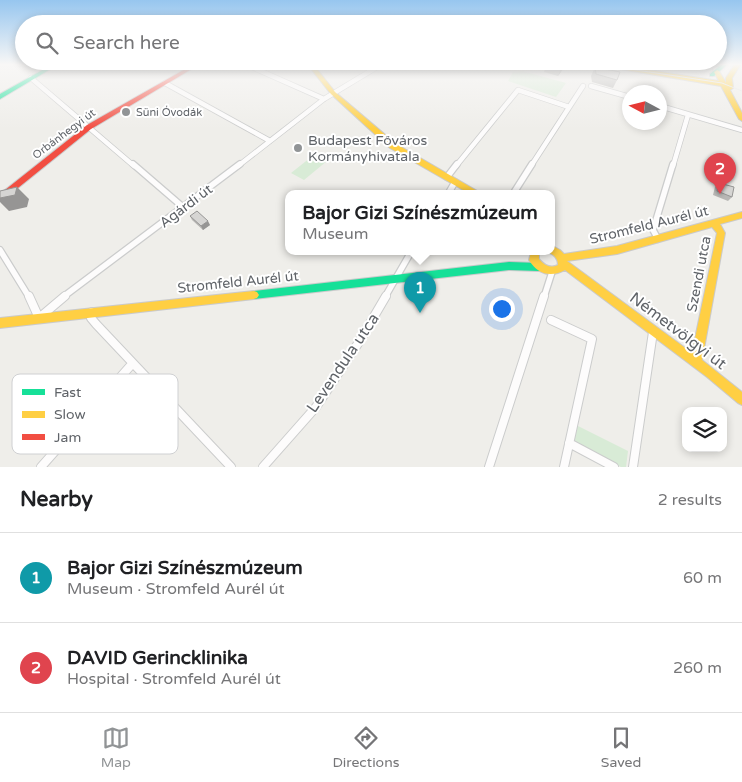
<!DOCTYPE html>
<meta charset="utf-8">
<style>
:root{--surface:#fff;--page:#f6f6f6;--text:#202124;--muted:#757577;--line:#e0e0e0;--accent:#919496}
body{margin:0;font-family:"Varela Round",sans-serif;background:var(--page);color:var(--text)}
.controls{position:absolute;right:15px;bottom:15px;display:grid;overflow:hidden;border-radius:10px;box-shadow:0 2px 8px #0003}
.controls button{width:45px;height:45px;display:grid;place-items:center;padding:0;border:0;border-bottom:1px solid var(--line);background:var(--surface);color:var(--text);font:25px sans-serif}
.compass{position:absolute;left:622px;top:85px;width:45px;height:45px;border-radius:50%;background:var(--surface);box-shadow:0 2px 8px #0003;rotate:277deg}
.you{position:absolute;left:501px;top:308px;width:18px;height:18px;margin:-12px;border:4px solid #fff;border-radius:50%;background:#1a73e8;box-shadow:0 0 0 8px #1a73e833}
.badge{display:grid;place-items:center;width:32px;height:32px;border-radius:50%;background:var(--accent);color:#fff;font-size:16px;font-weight:700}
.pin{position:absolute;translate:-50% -41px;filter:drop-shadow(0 1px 2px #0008)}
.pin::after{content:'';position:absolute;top:26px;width:18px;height:15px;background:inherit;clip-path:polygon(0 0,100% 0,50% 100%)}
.popup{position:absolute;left:285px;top:190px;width:270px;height:65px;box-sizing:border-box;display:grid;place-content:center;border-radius:10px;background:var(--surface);filter:drop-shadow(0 1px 4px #0005);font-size:16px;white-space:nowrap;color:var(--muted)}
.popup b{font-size:19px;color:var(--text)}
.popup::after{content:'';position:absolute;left:50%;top:100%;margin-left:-10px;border:10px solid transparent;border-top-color:var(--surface)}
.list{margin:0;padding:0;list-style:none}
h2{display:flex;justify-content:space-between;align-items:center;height:65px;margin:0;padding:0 20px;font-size:21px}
h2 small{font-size:16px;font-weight:400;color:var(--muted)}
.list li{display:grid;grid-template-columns:32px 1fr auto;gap:15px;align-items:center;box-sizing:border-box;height:90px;padding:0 20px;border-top:1px solid var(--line)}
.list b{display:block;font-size:19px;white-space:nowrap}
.list p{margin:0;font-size:16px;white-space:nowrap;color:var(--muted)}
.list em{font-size:16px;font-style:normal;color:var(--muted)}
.icon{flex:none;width:28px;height:28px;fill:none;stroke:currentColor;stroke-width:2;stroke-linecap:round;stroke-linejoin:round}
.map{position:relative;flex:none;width:742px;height:467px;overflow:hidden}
.search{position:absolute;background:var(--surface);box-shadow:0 2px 8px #0003;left:15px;right:15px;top:15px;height:55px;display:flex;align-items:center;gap:12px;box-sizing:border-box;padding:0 18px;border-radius:28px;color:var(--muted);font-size:19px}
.sheet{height:245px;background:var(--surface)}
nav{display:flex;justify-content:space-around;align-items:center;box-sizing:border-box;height:70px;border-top:1px solid var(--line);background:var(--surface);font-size:14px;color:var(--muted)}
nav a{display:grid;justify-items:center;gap:2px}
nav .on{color:var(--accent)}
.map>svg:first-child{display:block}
.green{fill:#d8ebd6}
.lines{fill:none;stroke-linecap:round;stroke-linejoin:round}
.street-far2-casing{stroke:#cbcccc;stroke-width:6}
.street-far1-casing{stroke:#cbcccc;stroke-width:8}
.street-casing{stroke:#cbcccc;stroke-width:10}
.fast-casing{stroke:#cacacb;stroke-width:2}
.slow-casing{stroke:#cacacb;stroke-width:2}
.jam-casing{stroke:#cacacb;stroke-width:2}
.street-far2{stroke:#fdfcfc;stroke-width:4.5}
.street-far1{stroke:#fdfcfc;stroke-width:5.5}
.street{stroke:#fdfcfc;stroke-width:8}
.fast{fill:#16e098;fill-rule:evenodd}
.slow{fill:#ffcf43;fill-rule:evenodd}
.jam{fill:#f24e42;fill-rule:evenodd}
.tram{stroke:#e4e4e4;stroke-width:1}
.wall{fill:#b8b7b5}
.shaded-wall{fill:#969594}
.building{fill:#d6d5d3;stroke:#969594}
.poi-dot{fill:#919496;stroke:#fff;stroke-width:2}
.labels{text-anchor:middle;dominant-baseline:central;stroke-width:4;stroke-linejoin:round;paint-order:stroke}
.far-poi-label{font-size:11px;fill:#5f6368;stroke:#fff;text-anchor:start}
.far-street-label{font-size:11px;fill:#5f6368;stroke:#fff}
.poi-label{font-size:14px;fill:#5f6368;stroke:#fff;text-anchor:start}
.street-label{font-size:14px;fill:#5f6368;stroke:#fff}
.near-street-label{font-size:16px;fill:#5f6368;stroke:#fff}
.key{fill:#fff;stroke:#cfd0d2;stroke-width:1}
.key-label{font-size:14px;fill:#5f6368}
</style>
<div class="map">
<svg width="742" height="467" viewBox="0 0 742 467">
<rect width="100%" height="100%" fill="#efeeea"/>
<path class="green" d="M522,71l44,12 -10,14 -48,-16 5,-9z
M315,154l12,7 -23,19 -13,-7z
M576,425l52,26 -2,16h-5l-49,-25z"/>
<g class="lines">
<defs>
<path id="street-far2" d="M245,64l79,35
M713,64l4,8
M31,78l103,88
M165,83l105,58
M591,86l39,11
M660,106l82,24
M238,166l86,-67 58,-35
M456,166l62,-76 51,17
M531,166l52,-80
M673,166l15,-51"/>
<path id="street-far1" d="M133,164l51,44
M447,177l10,-13
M448,194l7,-12
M513,194l19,-30
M658,239l-5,-9 20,-66
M0,250l29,47
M63,297l177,-133
M385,297l26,-45
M544,297l8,-25"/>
<path id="street" d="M29,296l10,22 26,-22
M92,312l-1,6 5,6 135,143
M551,320l41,19 -28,128
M569,443l45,24
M41,467l91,-103
M263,467l53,-60 43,-65 27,-46
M489,467l55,-171
M633,467l20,-135"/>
<path id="fast" d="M53,64h6l-59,35v-5z
M722,64h6l-14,12h-4v-2z
M509,262l30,1 3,1 2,3 -2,3 -3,1 -30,-1 -255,29 -3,-1 -2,-3 2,-3 3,-1z"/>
<path id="slow" d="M307,64h6l22,28 61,52 83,48 1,2h-10l-80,-46 -59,-54z
M599,64h11l109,17 -5,-9 3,-2 2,1 7,12v-5l9,-14h6l-9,14 1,10 -3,2 12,23v8l-3,-2 -18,-33 -119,-20z
M742,212v6l-22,6 5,9 -23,127 40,32v13l-4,-2 -31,-26 -142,-107c-14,8 -28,4 -36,-10l2,-8h8v7c5,6 11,10 19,6 0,-7 -4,-10 -10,-13h3v-7l9,5 4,4 53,-8zM712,227l5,6 -25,120 -125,-92 50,-7z
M254,291l3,1 2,3 -2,3 -3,1 -254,29v-10z"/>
<path id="jam" d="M194,64h6l-109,65 -88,71 -3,1v-7l87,-69z"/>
</defs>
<use href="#street-far2" class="street-far2-casing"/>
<use href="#street-far1" class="street-far1-casing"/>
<use href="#street" class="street-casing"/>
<use href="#fast" class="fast-casing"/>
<use href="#slow" class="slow-casing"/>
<use href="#jam" class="jam-casing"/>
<use href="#street-far2" class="street-far2"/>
<use href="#street-far1" class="street-far1"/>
<use href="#street" class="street"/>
<use href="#fast" class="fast"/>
<use href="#slow" class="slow"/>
<use href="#jam" class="jam"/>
<path class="tram" d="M597,64l125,19 20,8"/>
</g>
<path class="wall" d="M518,64h14l-3,3z
M547,64h18l-2,5 -5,7 -14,-4z
M595,67l22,13 -4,8 -21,-6 -1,-6z
M719,183l13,14 -4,4 -15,-6 2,-8z
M190,216l20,9 -7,5 -11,-10z"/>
<path class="shaded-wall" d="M563,64h2l-2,5 -5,7z
M17,187l12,12 -2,8 -18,4 -9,-9v-4z
M208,221l2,4 -7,5 -2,-4z"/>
<path class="building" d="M595,67l25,5 -3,8 -21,-6z
M719,183l15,4 -2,10 -15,-6z
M17,187l-2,8 -15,3v-7z
M197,211l11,10 -7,5 -11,-10z"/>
<linearGradient id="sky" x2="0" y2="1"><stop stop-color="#97c6ef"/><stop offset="0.5" stop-color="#f8f7f6"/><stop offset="1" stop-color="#f8f7f6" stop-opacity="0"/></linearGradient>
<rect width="742" height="129" fill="url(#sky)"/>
<g class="poi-dot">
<circle cx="126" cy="112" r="5"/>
<circle cx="298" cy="148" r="5"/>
</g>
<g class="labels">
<g class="far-poi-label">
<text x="136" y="112">Süni Óvodák</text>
</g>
<g class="far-street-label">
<text transform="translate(64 134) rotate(-37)">Orbánhegyi út</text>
</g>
<g class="poi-label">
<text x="308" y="140">Budapest Főváros<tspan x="308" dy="16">Kormányhivatala</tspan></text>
</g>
<g class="street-label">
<text transform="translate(186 206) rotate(-37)">Agárdi út</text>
<text transform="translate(649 225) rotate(-14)">Stromfeld Aurél út</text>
<text transform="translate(699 274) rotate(-79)">Szendi utca</text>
<text transform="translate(238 282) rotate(-6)">Stromfeld Aurél út</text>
</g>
<g class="near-street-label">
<text transform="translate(678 331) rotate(37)">Németvölgyi út</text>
<text transform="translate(343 363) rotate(-56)">Levendula utca</text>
</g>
</g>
<rect x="12" y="374" width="166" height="80" rx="8" class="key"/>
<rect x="22" y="389" width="23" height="6" fill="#16e098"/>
<rect x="22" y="411" width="23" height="7" fill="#ffcf43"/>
<rect x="22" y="434" width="23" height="6" fill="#f24e42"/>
<g class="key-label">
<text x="54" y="397">Fast</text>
<text x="54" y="419">Slow</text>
<text x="54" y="442">Jam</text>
</g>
</svg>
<div class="controls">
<button><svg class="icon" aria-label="layers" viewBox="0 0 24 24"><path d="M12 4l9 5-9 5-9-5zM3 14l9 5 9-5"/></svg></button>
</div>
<svg class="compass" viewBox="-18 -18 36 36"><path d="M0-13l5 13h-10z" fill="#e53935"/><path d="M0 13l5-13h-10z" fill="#757577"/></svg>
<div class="you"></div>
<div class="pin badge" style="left:420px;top:313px;background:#0f9aa8">1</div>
<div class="popup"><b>Bajor Gizi Színészmúzeum</b>Museum</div>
<div class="pin badge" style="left:720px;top:194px;background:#e0444e">2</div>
<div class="search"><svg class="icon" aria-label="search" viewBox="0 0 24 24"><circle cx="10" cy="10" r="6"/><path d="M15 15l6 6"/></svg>Search here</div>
</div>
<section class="sheet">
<h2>Nearby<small>2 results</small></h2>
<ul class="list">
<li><span class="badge" style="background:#0f9aa8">1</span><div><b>Bajor Gizi Színészmúzeum</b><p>Museum · Stromfeld Aurél út</p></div><em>60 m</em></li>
<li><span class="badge" style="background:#e0444e">2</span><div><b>DAVID Gerincklinika</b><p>Hospital · Stromfeld Aurél út</p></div><em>260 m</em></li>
</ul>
</section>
<nav>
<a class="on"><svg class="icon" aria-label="map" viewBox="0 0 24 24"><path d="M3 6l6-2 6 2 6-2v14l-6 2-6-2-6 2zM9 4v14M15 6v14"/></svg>Map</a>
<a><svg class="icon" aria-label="directions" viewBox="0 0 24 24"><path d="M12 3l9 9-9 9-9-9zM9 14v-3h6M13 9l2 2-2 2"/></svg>Directions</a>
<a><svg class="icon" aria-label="saved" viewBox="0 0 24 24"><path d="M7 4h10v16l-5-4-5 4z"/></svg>Saved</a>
</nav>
